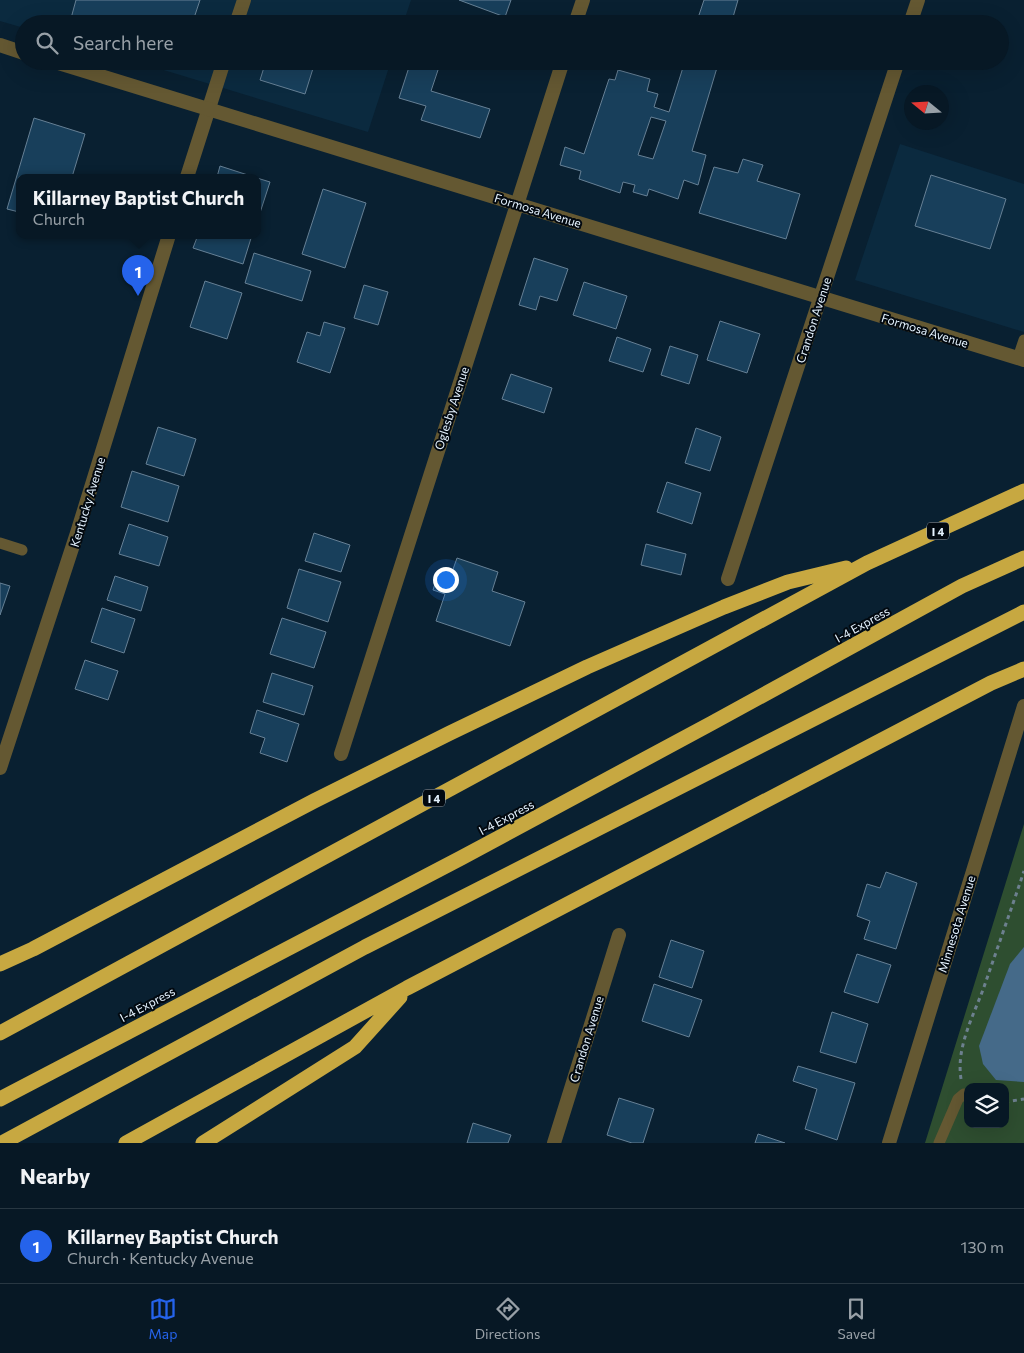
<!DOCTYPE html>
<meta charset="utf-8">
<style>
:root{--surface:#071825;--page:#10212d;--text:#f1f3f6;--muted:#98a0a7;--line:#283742;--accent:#2563eb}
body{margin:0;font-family:Commissioner,sans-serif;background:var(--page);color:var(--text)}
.controls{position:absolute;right:15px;bottom:15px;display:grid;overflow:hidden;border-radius:10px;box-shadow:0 5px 20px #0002}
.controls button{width:45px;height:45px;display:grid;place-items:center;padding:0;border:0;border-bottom:1px solid var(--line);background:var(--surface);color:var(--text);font:25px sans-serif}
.compass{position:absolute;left:904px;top:85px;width:45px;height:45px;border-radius:50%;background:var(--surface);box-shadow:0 5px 20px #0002;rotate:288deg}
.you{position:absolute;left:445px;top:579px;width:18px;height:18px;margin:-12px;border:4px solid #fff;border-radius:50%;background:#1a73e8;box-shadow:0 0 0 8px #1a73e833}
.badge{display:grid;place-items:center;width:32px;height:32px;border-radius:50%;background:var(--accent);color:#fff;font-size:16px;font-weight:700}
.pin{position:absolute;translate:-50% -41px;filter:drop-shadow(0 1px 2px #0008)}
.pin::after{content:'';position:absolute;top:26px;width:18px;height:15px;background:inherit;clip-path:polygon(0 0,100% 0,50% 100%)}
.popup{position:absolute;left:16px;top:174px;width:245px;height:65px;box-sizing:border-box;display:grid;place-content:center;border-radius:10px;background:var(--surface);filter:drop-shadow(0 1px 4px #0005);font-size:16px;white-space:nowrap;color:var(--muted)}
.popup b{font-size:19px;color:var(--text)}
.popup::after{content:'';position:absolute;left:50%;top:100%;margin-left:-10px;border:10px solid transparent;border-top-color:var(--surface)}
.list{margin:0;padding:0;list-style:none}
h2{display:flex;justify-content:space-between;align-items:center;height:65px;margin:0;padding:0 20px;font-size:21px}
h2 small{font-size:16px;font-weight:400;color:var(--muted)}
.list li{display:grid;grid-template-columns:32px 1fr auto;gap:15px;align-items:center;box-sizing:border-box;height:75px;padding:0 20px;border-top:1px solid var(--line)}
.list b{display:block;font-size:19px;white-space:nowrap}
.list p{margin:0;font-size:16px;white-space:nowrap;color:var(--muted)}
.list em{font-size:16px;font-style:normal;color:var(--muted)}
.icon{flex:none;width:28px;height:28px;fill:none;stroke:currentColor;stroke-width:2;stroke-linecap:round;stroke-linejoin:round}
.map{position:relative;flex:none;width:1024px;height:1143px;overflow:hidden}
.search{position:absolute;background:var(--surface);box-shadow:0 5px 20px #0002;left:15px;right:15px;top:15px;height:55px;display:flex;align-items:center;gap:12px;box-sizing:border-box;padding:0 18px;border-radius:28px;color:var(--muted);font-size:19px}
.sheet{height:140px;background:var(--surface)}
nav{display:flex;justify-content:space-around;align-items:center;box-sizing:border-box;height:70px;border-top:1px solid var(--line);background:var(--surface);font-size:14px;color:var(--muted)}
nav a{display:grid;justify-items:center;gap:2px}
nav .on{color:var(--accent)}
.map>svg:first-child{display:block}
.built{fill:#0b2a3f}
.green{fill:#2e4e30;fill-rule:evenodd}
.water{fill:#456a89}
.building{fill:#183f5b;stroke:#668095;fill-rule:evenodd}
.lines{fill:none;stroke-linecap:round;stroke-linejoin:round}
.path{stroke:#6d808f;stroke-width:3;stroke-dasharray:4 4;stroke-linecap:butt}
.service{stroke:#645832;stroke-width:11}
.minor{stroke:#645832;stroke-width:14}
.tertiary{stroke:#645832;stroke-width:14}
.motorway{stroke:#c7a841;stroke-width:15}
.labels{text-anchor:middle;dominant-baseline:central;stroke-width:4;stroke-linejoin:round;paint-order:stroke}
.shield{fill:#020910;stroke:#a1adb7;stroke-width:1}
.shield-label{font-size:11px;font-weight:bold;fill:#e5f3ff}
.street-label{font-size:12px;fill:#e5f3ff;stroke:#020910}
</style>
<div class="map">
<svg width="1024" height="1143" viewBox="0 0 1024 1143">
<rect width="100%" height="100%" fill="#092031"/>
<path class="built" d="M0,0h411l-8,24h-379v4l-24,-7z
M134,61h257l-23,71z
M900,144l124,40v148l-169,-52z"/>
<path class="green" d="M1024,824v319h-99zM968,1087h37v37h-37z"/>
<path class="water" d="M1024,947v135l-28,-2 -13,-16 -4,-18 31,-82z"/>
<path class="building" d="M76,0h124l-8,24h-115l-7,-2z
M459,0h52l-6,17z
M704,0h34l-7,24h-35z
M266,61l49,1 -10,32 -45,-14z
M354,61h24l-2,7z
M411,61h30l-10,30 59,18 -10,29 -59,-18 5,-14 -27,-8z
M685,61h34l-27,90 14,4 -8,30 -14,-5 -6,19 -29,-10 -2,7 -14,-4 2,-7 -12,-3 -3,11 -41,-14 2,-8 -21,-6 5,-18 19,7 25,-75 6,1 3,-10 32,9 -3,12 11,3 -4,13 15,5zM651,117l15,4 -13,38 -15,-4z
M34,118l51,16 -13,43h-53v35l-12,-3z
M743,159l20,6 -6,16 43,13 -14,45 -87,-26 15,-46 24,6z
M220,166l34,11h-37z
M931,175l75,24 -16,50 -75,-23z
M257,178l13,4 -13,40z
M323,189l43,14 -21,65 -43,-14z
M198,235h54l-9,29 -50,-16z
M254,253l57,18 -9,30 -57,-18z
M534,258l34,11 -11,32 -17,-5 -4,14 -17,-5z
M205,281l37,12 -15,46 -37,-12z
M584,282l43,14 -11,33 -43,-14z
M364,285l24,7 -10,33 -24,-7z
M720,321l40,13 -13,39 -40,-13z
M324,322l21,6 -15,45 -33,-11 10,-30 13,4z
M617,337l34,12 -8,23 -34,-11z
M670,346l28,9 -9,29 -28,-9z
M511,374l41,14 -8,25 -42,-14z
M158,427l38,12 -12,37 -38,-12z
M696,428l25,9 -11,34 -25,-8z
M132,471l47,15 -11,36 -47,-15z
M667,482l34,11 -9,31 -35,-12z
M129,524l39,13 -9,29 -40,-12z
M314,533l36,12 -9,27 -36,-11z
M646,544l40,10 -5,21 -40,-10z
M457,558l41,14 -6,19 33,11 -15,44 -74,-25 9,-27 -12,-4 6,-19 12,4z
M299,569l42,13 -13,40 -41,-14z
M115,576l33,11 -7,24 -34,-11z
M0,583l10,3 -10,29z
M102,608l33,11 -11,34 -33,-11z
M282,618l44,14 -12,36 -44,-14z
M85,660l33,11 -10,29 -33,-11z
M272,673l41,13 -9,29 -41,-13z
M257,710l42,14 -12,38 -27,-9 5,-15 -15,-5z
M886,872l31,11 -21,66 -32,-10 6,-18 -13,-5 10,-32 13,4z
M671,940l33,11 -12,37 -33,-11z
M857,954l34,11 -13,38 -34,-11z
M654,984l48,16 -13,37 -47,-16z
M832,1012l36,12 -12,39 -36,-11z
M798,1066l57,17 -18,57 -32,-11 12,-40 -24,-8z
M619,1098l35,11 -11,34h-11l-25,-8z
M473,1123l38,12 -3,8h-41z
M758,1134l27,9h-30z"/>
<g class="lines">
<path class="path" d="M961,1079c-5,-32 12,-62 23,-92 13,-38 27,-77 40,-116
M1005,1102l19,-3"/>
<path class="service" d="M1018,358l6,-18
M0,543l22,7
M939,1143l19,-44 6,-5"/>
<path class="minor" d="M236,24l8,-24
M575,24l8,-24
M910,24l8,-24
M187,177l37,-116
M728,579l170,-518
M341,754l222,-693
M0,768l77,-235 92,-298
M554,1143l65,-208
M889,1143l135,-437"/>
<path class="tertiary" d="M0,45l24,8
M52,61c325,98 648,201 972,299"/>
<path class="motorway" d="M0,964l33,-15 281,-148 136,-68 137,-66 137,-60 64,-25 58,-14
M0,1033l867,-470 157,-72
M0,1099l461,-241 251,-135 250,-137 62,-28
M2,1143l363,-196 659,-335
M126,1143l281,-155 584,-305 33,-14
M203,1143l152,-96 45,-50"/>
</g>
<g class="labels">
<g class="shield">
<rect x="927" y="522.5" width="22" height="17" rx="4"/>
<rect x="423" y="789.5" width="22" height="17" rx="4"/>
</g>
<g class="shield-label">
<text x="938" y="531">I 4</text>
<text x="434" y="798">I 4</text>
</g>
<g class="street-label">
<text transform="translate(538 210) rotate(17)">Formosa Avenue</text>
<text transform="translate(813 320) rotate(-72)">Crandon Avenue</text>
<text transform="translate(925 330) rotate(17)">Formosa Avenue</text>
<text transform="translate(451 408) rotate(-72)">Oglesby Avenue</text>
<text transform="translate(87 502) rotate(-73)">Kentucky Avenue</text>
<text transform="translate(862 624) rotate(-29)">I-4 Express</text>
<text transform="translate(506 817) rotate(-28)">I-4 Express</text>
<text transform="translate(956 924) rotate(-73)">Minnesota Avenue</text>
<text transform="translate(147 1004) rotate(-28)">I-4 Express</text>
<text transform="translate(586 1039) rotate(-73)">Crandon Avenue</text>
</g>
</g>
</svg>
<div class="controls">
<button><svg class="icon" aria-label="layers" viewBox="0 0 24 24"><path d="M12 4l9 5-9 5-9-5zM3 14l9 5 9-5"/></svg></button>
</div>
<svg class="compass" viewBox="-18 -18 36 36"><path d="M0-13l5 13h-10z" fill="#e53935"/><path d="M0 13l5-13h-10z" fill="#98a0a7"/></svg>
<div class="you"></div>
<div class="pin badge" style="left:138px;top:296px">1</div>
<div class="popup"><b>Killarney Baptist Church</b>Church</div>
<div class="search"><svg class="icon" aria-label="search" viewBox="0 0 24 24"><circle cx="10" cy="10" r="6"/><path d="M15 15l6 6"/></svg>Search here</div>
</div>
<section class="sheet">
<h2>Nearby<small></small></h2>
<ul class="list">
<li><span class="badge">1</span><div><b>Killarney Baptist Church</b><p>Church · Kentucky Avenue</p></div><em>130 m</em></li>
</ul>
</section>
<nav>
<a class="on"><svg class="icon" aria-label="map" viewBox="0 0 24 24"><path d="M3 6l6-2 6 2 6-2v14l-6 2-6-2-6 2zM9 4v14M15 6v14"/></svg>Map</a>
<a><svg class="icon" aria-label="directions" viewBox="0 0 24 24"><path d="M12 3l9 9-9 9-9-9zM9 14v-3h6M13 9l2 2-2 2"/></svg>Directions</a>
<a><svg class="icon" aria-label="saved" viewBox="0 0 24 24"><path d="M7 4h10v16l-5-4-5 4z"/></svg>Saved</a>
</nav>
